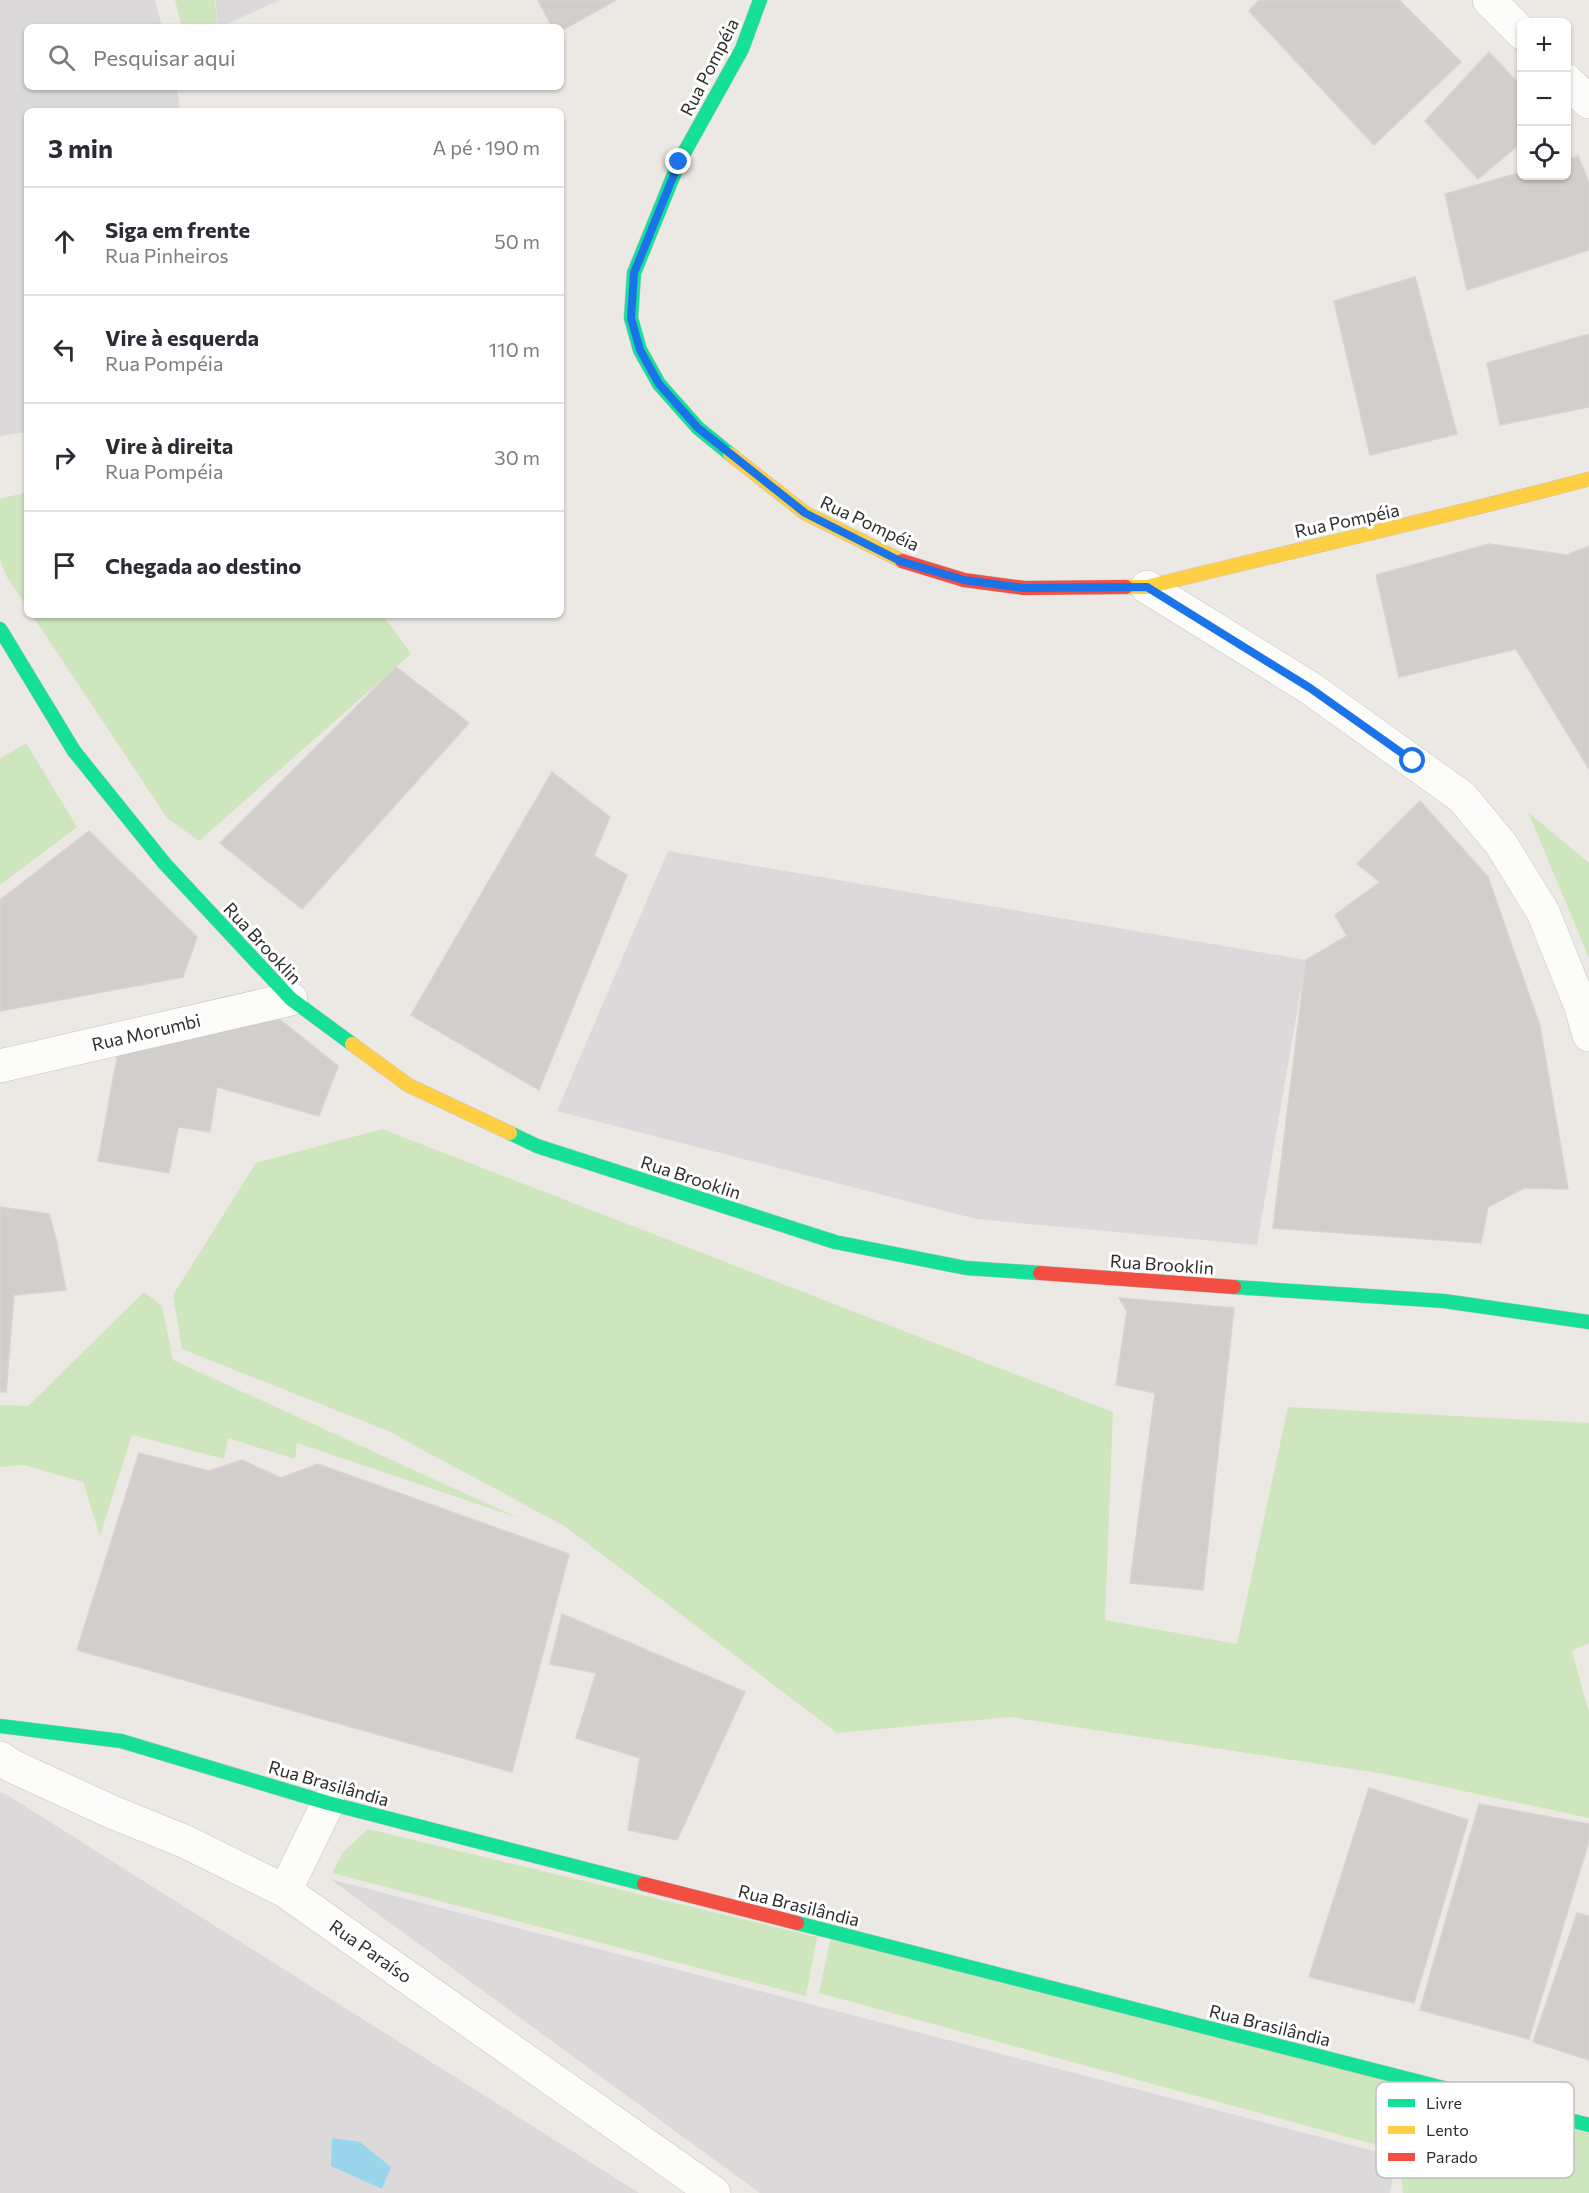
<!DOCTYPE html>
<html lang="pt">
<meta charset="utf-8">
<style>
:root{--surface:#fff;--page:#f2f2f3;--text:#2b2b33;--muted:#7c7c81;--line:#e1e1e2}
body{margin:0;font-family:Commissioner,sans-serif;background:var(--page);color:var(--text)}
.controls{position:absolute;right:18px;top:18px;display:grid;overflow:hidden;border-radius:9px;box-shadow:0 2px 4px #0004}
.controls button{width:54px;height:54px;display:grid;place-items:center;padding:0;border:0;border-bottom:2px solid var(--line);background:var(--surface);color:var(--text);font:30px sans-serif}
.stop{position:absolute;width:18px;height:18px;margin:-14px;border:4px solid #1a73e8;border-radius:50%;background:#fff}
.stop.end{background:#1a73e8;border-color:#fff;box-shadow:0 2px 6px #0008}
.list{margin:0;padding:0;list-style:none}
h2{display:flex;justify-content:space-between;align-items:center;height:78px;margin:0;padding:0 24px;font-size:26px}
h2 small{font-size:20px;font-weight:400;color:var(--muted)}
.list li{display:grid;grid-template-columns:39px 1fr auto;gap:18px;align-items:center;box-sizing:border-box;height:108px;padding:0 24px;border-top:2px solid var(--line)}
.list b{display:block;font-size:22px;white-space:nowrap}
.list p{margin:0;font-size:20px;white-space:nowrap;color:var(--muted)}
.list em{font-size:20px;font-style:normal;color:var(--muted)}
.icon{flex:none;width:33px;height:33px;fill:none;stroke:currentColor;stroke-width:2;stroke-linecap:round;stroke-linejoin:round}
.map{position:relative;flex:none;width:1589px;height:2193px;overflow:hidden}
.search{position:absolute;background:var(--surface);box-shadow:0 2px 4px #0004;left:24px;top:24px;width:540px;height:66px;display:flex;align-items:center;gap:15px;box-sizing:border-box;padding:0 21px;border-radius:9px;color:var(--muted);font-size:22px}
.panel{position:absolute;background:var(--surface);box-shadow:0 2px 4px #0004;left:24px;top:108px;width:540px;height:510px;border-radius:9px}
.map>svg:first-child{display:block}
.industrial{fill:#dcd9db}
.green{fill:#cee6be}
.water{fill:#99d6ec}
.building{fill:#d1cecb;stroke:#d7d4d0;stroke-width:1.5}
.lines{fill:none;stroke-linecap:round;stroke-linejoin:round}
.street-casing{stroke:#c5c4c5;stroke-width:34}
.fast-casing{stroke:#c5c4c5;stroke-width:15}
.slow-casing{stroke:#c5c4c5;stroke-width:15}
.jam-casing{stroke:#c5c4c5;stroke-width:15}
.street{stroke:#fcfcfb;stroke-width:33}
.fast{stroke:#16e098;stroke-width:14}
.slow{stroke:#ffcf43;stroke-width:14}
.jam{stroke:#f24e42;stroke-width:14}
.route{stroke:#1a73e8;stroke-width:8}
.labels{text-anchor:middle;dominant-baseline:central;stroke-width:6;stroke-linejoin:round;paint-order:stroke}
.street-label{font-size:18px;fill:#2e2e2e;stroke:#fff}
.key{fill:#fff;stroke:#c0c0c0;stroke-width:1.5}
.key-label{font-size:16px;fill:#2e2e2e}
</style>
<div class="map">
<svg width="1589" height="2193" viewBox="0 0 1589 2193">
<rect width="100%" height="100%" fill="#ece8e4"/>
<path class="industrial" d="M0,0h155l7,27h-135v60h150l3,24h-153v321l-27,4z
M216,0h64l-60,27h-3z
M668,851l638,109 -49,285 -281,-26 -419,-108z
M0,1792l7,3 632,398h-639z
M330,1879l1067,278 -7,36h-630z"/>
<path class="green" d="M175,0h40l2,27h-35z
M27,492v115l-20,-30 -7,-17v-61z
M32,615h351l28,39 -212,187 -32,-23z
M26,743l51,84 -77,58v-126z
M1528,812l61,51v95z
M382,1129l731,283 -8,208 132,24 51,-237 301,16v220l-17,8 17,62v105l-204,-44 -375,-57 -173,16 -271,-206 -180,-97 -204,-81 -9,-54 83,-132z
M144,1292l18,14 11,54 346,158 -222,-75 -2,16 -67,-21 -4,21 -92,-24 -32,101 -17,-54 -59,-17 -24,2v-62l28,1z
M368,1829l449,108 -11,59 -474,-123 11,-21z
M831,1937l758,196v60h-186l-4,-42 -580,-158z"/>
<path class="water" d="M332,2138l28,4 31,25 -9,22 -51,-23z"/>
<path class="building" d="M538,0h78l-55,31v-4h-9z
M1259,0h140l62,62 -87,83 -125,-134z
M1489,52l33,35v55l-44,37 -53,-58z
M1578,156l11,27v67l-122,40 -22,-96 77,-22v4h44v-16z
M1415,277l42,157 -87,21 -36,-154z
M1589,334v73l-89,18 -13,-62z
M1489,544l78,11 22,-9v223l-73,-120 -117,28 -23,-102z
M396,667l73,56 -167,186 -82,-66z
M552,772l58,45 -16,39 33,19 -88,215 -128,-75z
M1420,801l68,76 52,149 28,163 -44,-1 -36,19 -7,36 -208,-15 33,-268 41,-24 -12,-21 45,-33 -23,-18z
M89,831l108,106 -14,40 -183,34v-111z
M278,1018l60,48 -19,50 -102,-29 -7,45 -32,-5 -9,46 -71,-12 20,-108z
M0,1207l49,7 7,25 10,51 -52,5 -8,97h-6z
M1119,1298l115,10 -31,282 -73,-7 25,-190 -39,-8 11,-74z
M139,1453l70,18 33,-11 39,18 37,-14 251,90 -57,218 -435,-122z
M562,1614l183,78 -68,148 -49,-10 12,-72 -64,-20 20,-65 -46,-9z
M1369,1788l99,32 -54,183 -105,-26z
M1479,1804l110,20v17l-60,198 -109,-29z
M1577,1913l12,3v144l-56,-18z"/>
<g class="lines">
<defs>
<path id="street" d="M1489,0l33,33
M1566,80l23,22
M1147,587l163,101 152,109 39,47 42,68 37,92 9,31
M0,1066l291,-67
M0,1758l12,8 100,46 74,30 99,49 429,302
M285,1891l43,-88"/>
<path id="fast" d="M730,454l-32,-26 -39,-44 -19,-34 -9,-32 3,-45 45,-111 63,-113 18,-49
M0,629l74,122 91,113 126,135 61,45
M510,1133l27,13 298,96 131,26 74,5
M1234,1287l210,14 145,21
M0,1726l121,15 207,62 316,81
M797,1923l792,202"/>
<path id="slow" d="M730,454l75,59 97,48
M1126,587h21c147,-37 295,-69 442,-108
M352,1044l56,41 102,48"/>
<path id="jam" d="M902,561l62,19 60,8 102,-1
M1040,1273l194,14
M644,1884l153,39"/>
</defs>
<use href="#street" class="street-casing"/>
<use href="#fast" class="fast-casing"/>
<use href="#slow" class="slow-casing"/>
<use href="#jam" class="jam-casing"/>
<use href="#street" class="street"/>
<use href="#fast" class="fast"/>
<use href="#slow" class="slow"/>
<use href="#jam" class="jam"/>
</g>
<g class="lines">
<path class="route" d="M679,162l-45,111 -3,45 9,32 19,34 39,44 107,85 95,48 64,19 59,8 124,-1 163,101 103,73"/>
</g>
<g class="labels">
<g class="street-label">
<text transform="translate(709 67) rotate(-63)">Rua Pompéia</text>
<text transform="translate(1347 520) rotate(-12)">Rua Pompéia</text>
<text transform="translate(870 523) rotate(25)">Rua Pompéia</text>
<text transform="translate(263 943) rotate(47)">Rua Brooklin</text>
<text transform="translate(146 1032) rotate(-13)">Rua Morumbi</text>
<text transform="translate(691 1177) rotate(18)">Rua Brooklin</text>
<text transform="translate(1162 1264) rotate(4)">Rua Brooklin</text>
<text transform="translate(329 1783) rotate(16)">Rua Brasilândia</text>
<text transform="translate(799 1905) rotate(14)">Rua Brasilândia</text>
<text transform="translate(371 1951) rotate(35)">Rua Paraíso</text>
<text transform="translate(1270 2025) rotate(14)">Rua Brasilândia</text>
</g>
</g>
<rect x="1376" y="2082" width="198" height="96" rx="9" class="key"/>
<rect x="1388" y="2099" width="27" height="8" fill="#16e098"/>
<rect x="1388" y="2126" width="27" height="8" fill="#ffcf43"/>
<rect x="1388" y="2153" width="27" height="8" fill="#f24e42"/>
<g class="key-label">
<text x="1426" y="2109">Livre</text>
<text x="1426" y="2136">Lento</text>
<text x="1426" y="2163">Parado</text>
</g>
</svg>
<div class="controls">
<button>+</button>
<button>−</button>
<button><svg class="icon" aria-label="locate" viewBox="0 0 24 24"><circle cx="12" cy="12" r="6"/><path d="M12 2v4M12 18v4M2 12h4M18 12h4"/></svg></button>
</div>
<div class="stop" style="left:1413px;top:761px"></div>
<div class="stop end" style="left:679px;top:162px"></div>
<div class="search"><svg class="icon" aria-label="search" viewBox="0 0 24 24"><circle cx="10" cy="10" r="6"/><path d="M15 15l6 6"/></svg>Pesquisar aqui</div>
<section class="panel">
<h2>3 min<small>A pé · 190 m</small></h2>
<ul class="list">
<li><svg class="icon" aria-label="ahead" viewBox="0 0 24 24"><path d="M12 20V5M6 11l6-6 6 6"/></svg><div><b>Siga em frente</b><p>Rua Pinheiros</p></div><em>50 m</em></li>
<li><svg class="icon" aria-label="left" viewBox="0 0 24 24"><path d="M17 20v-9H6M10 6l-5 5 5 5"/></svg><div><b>Vire à esquerda</b><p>Rua Pompéia</p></div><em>110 m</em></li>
<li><svg class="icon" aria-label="right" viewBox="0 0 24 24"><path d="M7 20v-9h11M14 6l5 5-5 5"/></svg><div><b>Vire à direita</b><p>Rua Pompéia</p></div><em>30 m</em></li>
<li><svg class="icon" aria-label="arrive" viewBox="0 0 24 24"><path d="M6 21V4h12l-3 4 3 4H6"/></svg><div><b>Chegada ao destino</b></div></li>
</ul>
</section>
</div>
